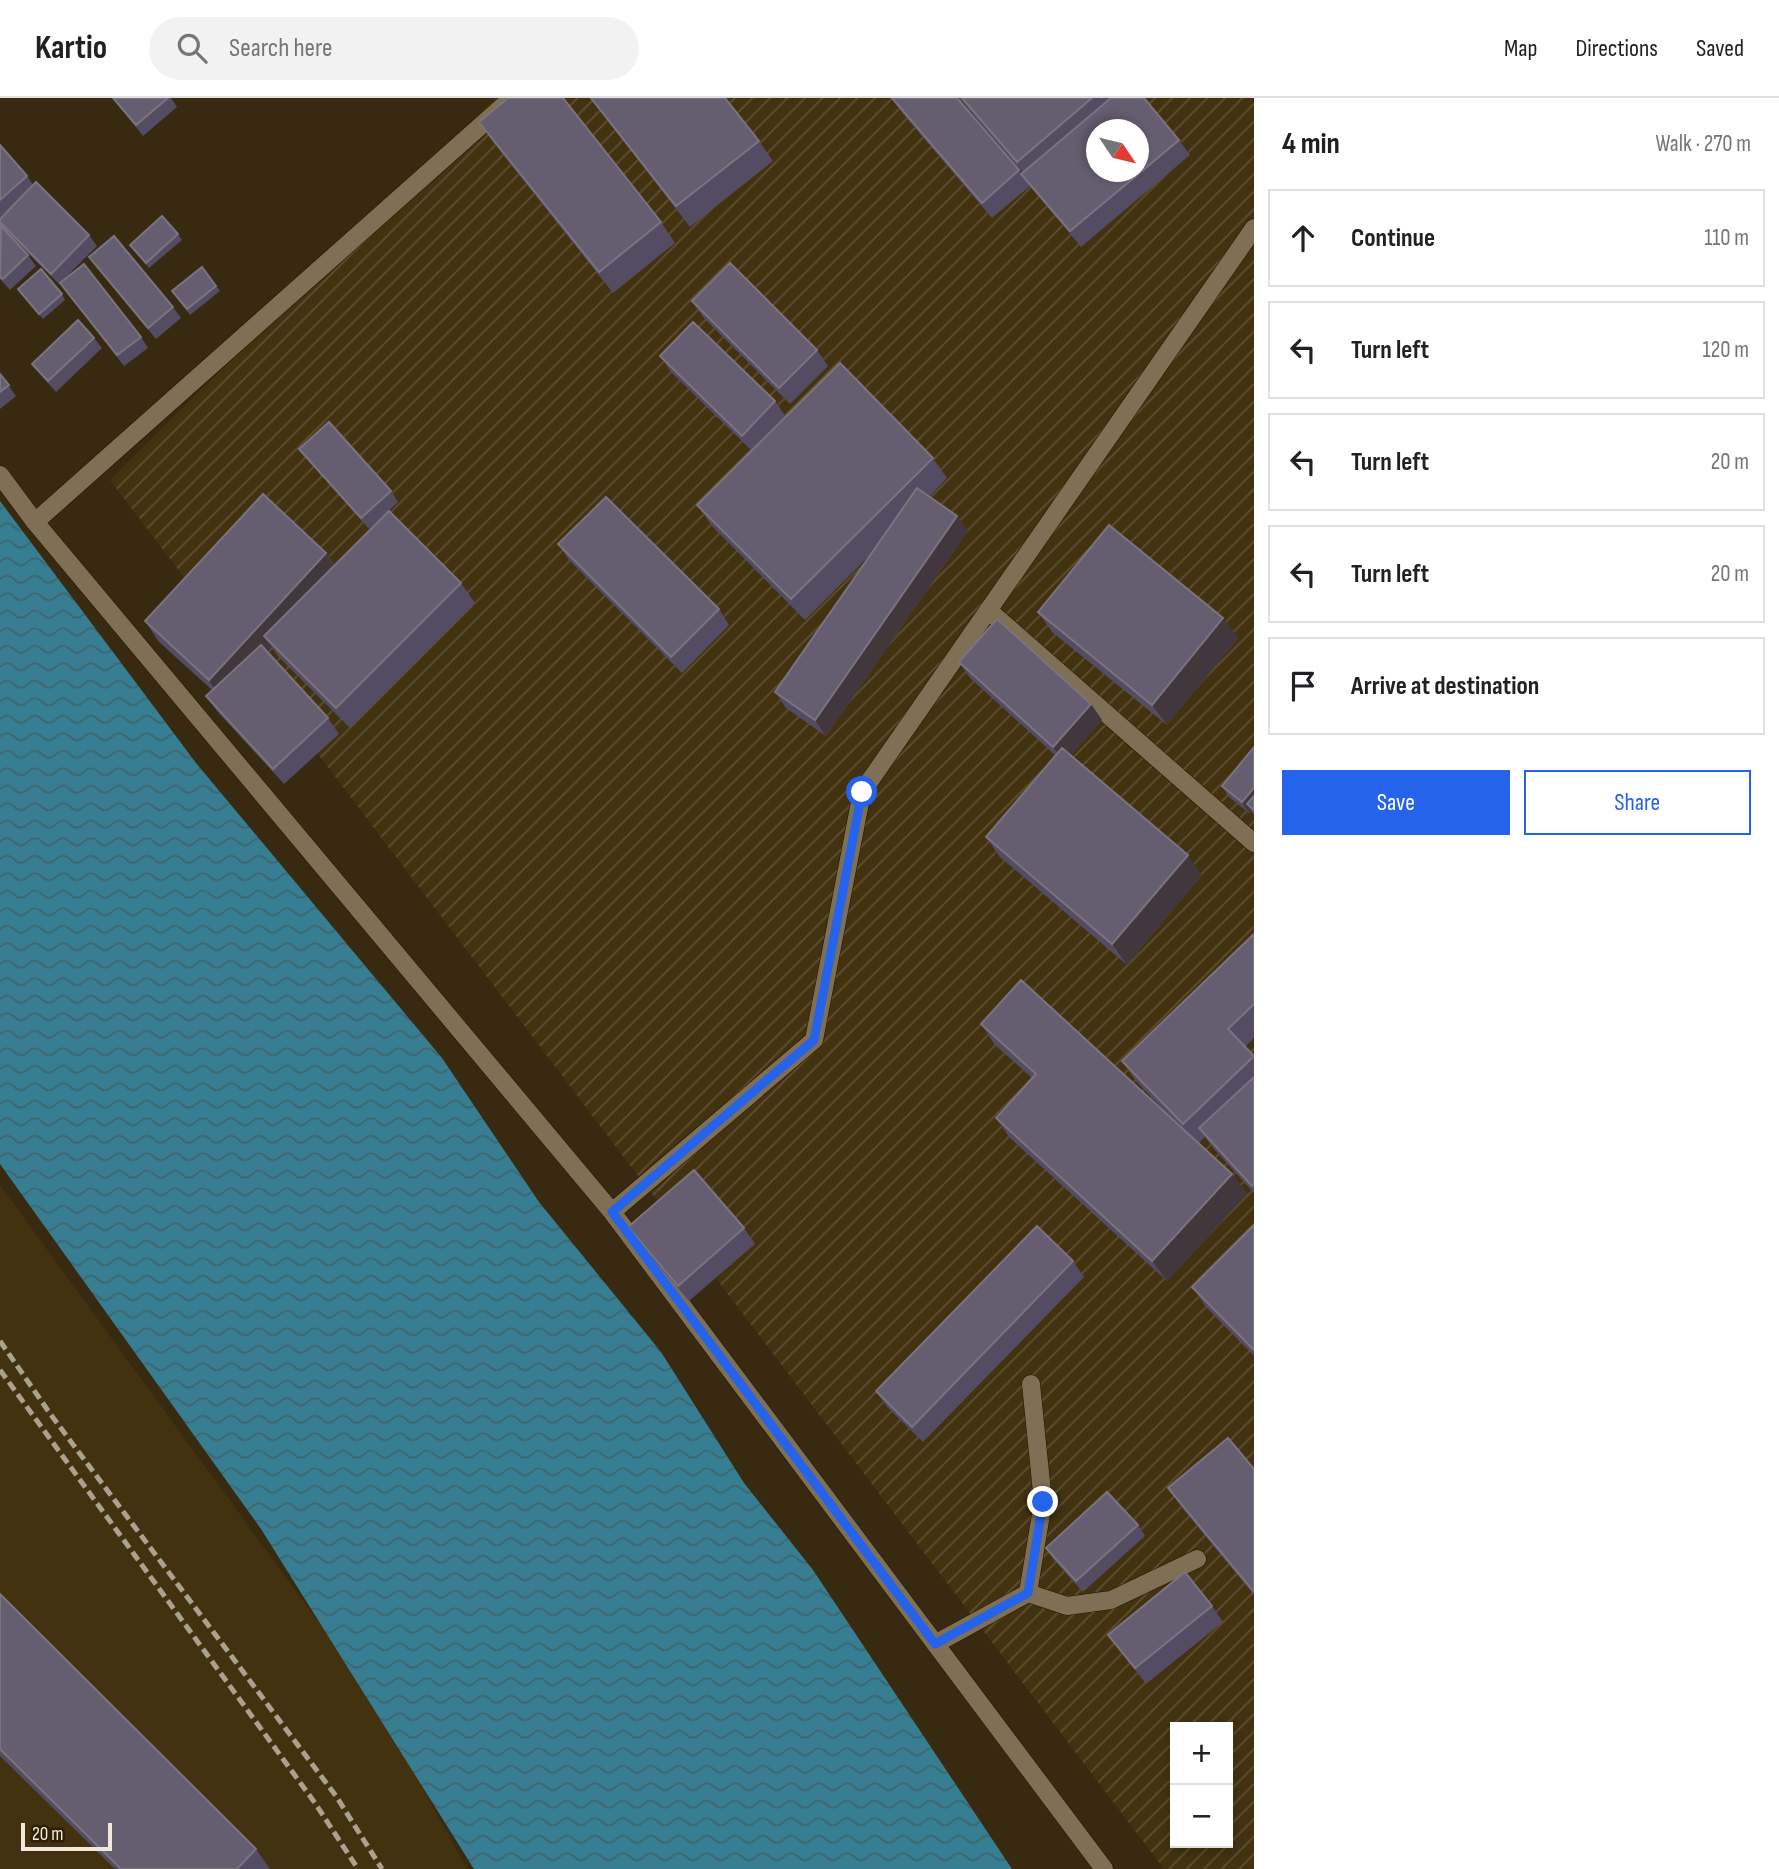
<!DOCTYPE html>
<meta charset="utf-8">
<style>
:root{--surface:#fff;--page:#f2f2f2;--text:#202124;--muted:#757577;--line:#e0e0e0;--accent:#2563eb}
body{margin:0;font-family:"Sofia Sans Condensed",sans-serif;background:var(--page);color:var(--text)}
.controls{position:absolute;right:21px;bottom:21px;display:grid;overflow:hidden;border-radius:0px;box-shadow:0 4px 10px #0003}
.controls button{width:63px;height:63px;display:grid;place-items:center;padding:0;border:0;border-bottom:2px solid var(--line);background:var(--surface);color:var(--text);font:35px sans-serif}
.compass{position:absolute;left:1086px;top:21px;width:63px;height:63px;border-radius:50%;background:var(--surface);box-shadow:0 4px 10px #0003;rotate:125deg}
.scale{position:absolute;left:21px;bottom:18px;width:91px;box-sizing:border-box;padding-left:7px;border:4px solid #f1e9da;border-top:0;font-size:19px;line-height:24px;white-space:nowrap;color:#f1e9da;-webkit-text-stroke:5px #2d2006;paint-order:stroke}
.stop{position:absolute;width:21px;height:21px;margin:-16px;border:5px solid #2563eb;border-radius:50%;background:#fff}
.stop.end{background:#2563eb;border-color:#fff;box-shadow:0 2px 7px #0008}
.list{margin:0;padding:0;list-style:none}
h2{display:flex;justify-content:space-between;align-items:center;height:91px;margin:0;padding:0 28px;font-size:30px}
h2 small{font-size:23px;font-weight:400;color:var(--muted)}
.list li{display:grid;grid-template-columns:46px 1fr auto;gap:21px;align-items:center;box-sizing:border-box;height:98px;margin:0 14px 14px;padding:0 14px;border:2px solid var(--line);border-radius:0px}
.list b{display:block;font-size:26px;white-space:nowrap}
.list em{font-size:23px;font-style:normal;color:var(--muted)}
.actions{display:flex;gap:14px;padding:21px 28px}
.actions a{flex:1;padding:16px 0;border:2px solid var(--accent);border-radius:0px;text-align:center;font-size:24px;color:var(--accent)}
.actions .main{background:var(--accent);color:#fff}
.icon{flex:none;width:38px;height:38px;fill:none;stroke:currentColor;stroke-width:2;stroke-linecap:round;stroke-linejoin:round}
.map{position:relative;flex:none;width:1254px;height:1771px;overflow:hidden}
header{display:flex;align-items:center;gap:42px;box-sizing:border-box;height:98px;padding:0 35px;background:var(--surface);border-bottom:2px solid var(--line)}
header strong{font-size:33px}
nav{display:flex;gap:38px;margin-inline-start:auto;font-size:24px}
.search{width:490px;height:63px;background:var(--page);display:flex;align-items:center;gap:18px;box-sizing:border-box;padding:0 24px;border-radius:38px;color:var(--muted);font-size:26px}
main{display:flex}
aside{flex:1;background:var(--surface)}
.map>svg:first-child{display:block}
.built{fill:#423210}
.industrial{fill:url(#industrial-furrows);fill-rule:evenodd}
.water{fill:url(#water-waves)}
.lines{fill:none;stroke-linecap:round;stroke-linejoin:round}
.minor-casing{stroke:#1e1200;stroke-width:19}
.minor{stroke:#7f7055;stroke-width:18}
.rail{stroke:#aaa18e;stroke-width:5;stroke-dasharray:10 5;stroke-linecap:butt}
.wall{fill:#544c63}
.shaded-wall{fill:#41373d}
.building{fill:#655d70;stroke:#7b7380;stroke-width:2;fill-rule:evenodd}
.route{stroke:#2563eb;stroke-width:9}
</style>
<header>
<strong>Kartio</strong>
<div class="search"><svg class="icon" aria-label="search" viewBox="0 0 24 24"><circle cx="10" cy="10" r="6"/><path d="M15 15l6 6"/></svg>Search here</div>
<nav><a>Map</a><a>Directions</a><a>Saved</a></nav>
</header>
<main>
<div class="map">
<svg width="1254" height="1771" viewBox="0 0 1254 1771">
<defs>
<pattern id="industrial-furrows" width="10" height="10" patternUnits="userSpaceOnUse" patternTransform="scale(1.75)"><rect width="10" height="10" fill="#423210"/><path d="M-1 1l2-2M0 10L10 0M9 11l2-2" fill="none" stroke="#5e5032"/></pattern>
<pattern id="water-waves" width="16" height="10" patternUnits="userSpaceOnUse" patternTransform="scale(1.75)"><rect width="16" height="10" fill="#377e92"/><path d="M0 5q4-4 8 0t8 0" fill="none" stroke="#3f656e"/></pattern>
</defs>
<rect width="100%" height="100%" fill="#372a11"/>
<path class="built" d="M0,1087l373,512 94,172h-467z"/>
<path class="industrial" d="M495,0h759v1771h-90l-1054,-1389zM1096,32h42v42h-42zM1175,1629h53v116h-53z"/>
<path class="water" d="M0,403l196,262 246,295 97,144 122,150 83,131 69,87 199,299h-538l-213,-340 -261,-365z"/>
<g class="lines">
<defs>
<path id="minor" d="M0,377l35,47 577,690 492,657
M35,424l477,-424
M988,512l266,233
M612,1114l202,-172 48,-248 392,-564
M1028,1495l39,13 44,-6 86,-41
M935,1546l93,-51 15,-91 -12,-118"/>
</defs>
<use href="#minor" class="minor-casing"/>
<use href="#minor" class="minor"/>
<path class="rail" d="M0,1243l51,74 285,381 46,73
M0,1272l315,433 43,66"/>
</g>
<path class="wall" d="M113,0h58l6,9 -34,29z
M590,0h135l34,43 14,20 -83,66z
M892,0l127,72 3,4 1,-1 -64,-75h185l35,42 11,15 -109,92 -51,-61 -38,32 -89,-104z
M479,24l182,100 14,21 -62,50 -120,-151z
M0,47l27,31 6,9 56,50 8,11 -36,36 80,55 7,11 -24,18 -64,-83 -1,1 -53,-53 -6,-8v-4l8,-9 -8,7z
M0,129l28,28 8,11 -26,24 -10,-11z
M178,136l4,6 -33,28 -19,-23z
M89,159l84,50 8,11 -25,21 -59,-72z
M202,169l18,24 -30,24 -18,-24z
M18,191l44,5 3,6 -22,19z
M692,203l125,49 11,16 -38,38 -87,-87z
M94,240l8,10 -46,44 -16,-18 -8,-10z
M660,258l115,45 11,16 147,41 14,20 -18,19 28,19 11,15 -142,205 -40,-28 -11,-16 95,-137 -65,65 -93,-94 -15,-21 55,-54 -81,-79z
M0,276l16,22 -16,13z
M299,351l92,42 7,11 -29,27 -62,-70z
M558,446l161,65 10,16 -47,48 -113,-113z
M326,455l9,12 126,18 14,20 -125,125 -72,-72 -6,-9 -4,5 60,66 11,16 -55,50 -67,-73 -11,-15 6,-6 -53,-48 -14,-21z
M1038,514l185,6 15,20 -71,87 -115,-93z
M959,564l143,58 -31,35 131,120 -75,90 -127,-108 -14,-20 69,-82 -85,-77z
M1254,649v68l-3,-4 -2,2 -20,-16 -7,-11z
M1254,836v104l-9,9 9,10v136l-41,-45 -8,-11 -6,6 33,31 15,20 -80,87 -157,-143 -14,-20 36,-40 -37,-33 -14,-21 189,93 -34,-36 -14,-20z
M1254,1127v131l-48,-49 -14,-20z
M628,1129l116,1 11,16 -66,57 -50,-58z
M1073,1163l11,16 -161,165 -36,-35 -11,-16z
M1254,1371v126l-71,-86 -15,-21z
M1138,1427l7,11 -62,56 -30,-33 -7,-11z
M0,1496l256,255 14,20h-155l-115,-113z
M1212,1508l11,16 -77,62 -38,-49z"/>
<path class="shaded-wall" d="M957,418l11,15 -142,205 -11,-16z
M326,455l14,20 -76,63 8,11 -49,54 -14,-21z
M1223,520l15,20 -71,87 -15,-20z
M1091,606l11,16 -38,43 -11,-16z
M1254,690v20l-7,-4 4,7 -2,2 -7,-11z
M1188,757l14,20 -75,90 -15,-21z
M1232,1076l15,20 -80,87 -15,-20z"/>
<path class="building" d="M113,0h55l-32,27z
M508,0h55l98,124 -62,50 -120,-150z
M591,0h134l34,43 -83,65z
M892,0h65l62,72 -37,33z
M962,0h130l-75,64z
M1111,0h33l35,42 -109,91 -49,-57zM1096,32h42v42h-42z
M0,47l27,31 -27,24z
M36,84l53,53 -38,39 -51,-52v-3z
M162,118l16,18 -32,29 -16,-18z
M1,128l27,29 -25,24 -3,-2z
M114,138l59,71 -25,21 -59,-71z
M730,165l87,87 -38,38 -87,-87z
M84,166l57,73 -24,18 -57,-72z
M202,169l14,19 -29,23 -15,-18z
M41,171l21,25 -23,20 -21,-25z
M78,222l16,18 -46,43 -16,-17z
M693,224l82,79 -33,35 -82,-80z
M840,265l93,95 -142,141 -94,-94z
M0,276l9,11 -9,7z
M329,324l62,69 -30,27 -62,-69z
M917,390l40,28 -142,204 -40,-28z
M263,396l63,59 -117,127 -64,-59z
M606,399l113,112 -48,48 -113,-113z
M389,413l72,72 -125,125 -72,-72z
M1109,427l114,93 -71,87 -114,-93z
M997,521l94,85 -38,43 -94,-85z
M261,547l67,73 -55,51 -67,-73z
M1254,649v41l-12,14 -20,-16z
M1062,650l126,107 -76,89 -126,-107z
M1254,698v14l-7,-6z
M1254,836v70l-26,25 26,27 -71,68 -61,-63z
M1021,882l211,194 -80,87 -156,-143 40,-44 -55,-50z
M1254,979v108l-2,1 -53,-58z
M694,1072l50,58 -66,58 -50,-59z
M1254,1127v125l-62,-63z
M1037,1128l36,35 -161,166 -36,-36z
M1228,1340l26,31v123l-86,-104z
M1107,1394l31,33 -62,56 -30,-33z
M1185,1474l27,34 -77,62 -27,-33z
M0,1496l256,255 -19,20h-116l-121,-120z"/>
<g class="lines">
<path class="route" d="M862,694l-48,248 -202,172 323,432 93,-51 15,-91"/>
</g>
</svg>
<div class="controls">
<button>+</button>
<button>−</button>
</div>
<svg class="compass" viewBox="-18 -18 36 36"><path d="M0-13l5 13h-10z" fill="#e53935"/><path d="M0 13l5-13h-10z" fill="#757577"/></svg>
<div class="scale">20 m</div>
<div class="stop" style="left:862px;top:694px"></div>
<div class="stop end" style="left:1043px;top:1404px"></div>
</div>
<aside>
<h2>4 min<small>Walk · 270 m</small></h2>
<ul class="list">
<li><svg class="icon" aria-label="ahead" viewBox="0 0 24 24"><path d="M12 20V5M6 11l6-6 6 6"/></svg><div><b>Continue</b></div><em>110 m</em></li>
<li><svg class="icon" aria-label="left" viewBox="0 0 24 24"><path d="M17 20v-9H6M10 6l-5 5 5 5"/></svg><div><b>Turn left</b></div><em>120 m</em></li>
<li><svg class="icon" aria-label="left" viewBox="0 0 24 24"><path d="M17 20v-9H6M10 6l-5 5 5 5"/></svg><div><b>Turn left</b></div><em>20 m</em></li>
<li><svg class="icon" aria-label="left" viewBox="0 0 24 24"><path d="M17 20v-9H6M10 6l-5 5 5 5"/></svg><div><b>Turn left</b></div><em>20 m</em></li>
<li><svg class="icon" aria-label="arrive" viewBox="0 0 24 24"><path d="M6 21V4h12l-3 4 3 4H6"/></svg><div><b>Arrive at destination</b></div></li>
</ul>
<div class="actions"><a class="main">Save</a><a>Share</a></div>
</aside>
</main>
